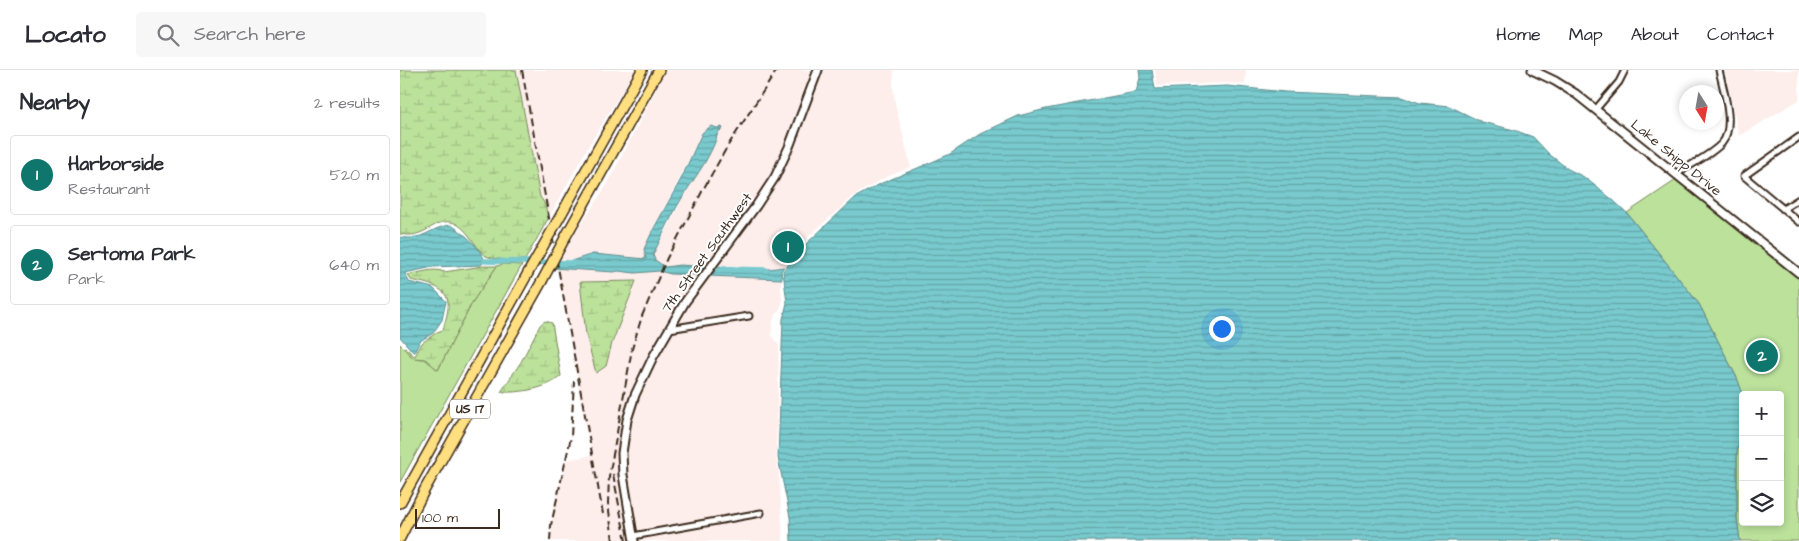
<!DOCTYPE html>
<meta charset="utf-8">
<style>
:root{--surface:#fff;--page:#f7f7f7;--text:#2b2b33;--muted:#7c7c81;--line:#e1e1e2;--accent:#0f766e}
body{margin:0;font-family:"Architects Daughter",sans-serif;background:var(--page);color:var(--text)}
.controls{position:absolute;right:15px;bottom:15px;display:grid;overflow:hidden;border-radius:5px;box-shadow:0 2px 8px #0003}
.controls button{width:45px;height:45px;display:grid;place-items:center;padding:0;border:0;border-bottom:1px solid var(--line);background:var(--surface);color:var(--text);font:25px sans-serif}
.compass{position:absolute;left:1279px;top:15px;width:45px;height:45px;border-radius:50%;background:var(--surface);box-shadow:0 2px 8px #0003;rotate:169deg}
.scale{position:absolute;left:15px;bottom:12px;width:85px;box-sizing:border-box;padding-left:5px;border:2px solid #3b2a1e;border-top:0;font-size:14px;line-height:18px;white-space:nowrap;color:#3b2a1e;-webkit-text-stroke:4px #fff;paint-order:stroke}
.you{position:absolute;left:821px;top:258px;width:18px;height:18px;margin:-12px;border:4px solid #fff;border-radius:50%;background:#1a73e8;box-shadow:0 0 0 8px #1a73e833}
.badge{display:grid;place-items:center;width:32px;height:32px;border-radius:50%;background:var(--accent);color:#fff;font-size:16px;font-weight:700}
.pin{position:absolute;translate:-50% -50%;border:2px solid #fff;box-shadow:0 1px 5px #0006}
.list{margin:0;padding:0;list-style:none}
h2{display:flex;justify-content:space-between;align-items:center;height:65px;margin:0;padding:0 20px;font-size:21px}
h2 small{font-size:16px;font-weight:400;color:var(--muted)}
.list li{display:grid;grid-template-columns:32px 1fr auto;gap:15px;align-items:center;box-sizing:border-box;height:80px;margin:0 10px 10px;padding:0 10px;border:1px solid var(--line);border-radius:5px}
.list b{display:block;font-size:19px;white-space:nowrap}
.list p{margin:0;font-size:16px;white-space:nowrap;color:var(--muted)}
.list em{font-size:16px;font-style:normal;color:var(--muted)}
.icon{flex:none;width:28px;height:28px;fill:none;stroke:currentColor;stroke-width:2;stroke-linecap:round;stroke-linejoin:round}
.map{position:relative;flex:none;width:1399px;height:471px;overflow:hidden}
header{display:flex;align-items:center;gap:30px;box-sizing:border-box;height:70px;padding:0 25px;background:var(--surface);border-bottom:1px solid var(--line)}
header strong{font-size:24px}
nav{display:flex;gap:28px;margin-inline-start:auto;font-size:18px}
.search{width:350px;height:45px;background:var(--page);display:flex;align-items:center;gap:12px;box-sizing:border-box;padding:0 18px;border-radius:5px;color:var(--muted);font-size:19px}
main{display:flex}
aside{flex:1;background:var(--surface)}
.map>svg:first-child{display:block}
.built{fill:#fdeeec;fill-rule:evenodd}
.green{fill:#bbe19b;stroke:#7b865c}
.wetland{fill:url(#wetland-marsh);stroke:#7b865c}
.water{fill:url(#water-rules);stroke:#608a88}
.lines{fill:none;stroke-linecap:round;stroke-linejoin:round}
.canal{stroke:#79cace;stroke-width:5.5}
.street-casing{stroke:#3b2a1e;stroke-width:9}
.secondary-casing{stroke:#3b2a1e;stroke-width:11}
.highway-casing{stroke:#3b2a1e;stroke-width:12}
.street{stroke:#fff;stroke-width:5}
.secondary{stroke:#fff;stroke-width:7}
.highway{stroke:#ffdf80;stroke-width:9}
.rail{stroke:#3b2a1e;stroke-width:2;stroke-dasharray:8 4;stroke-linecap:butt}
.highway-bridge-casing{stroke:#3b2a1e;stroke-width:12;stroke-linecap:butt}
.highway-bridge{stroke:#ffdf80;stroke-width:9}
.labels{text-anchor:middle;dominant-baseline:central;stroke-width:4;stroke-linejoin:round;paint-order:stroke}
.shield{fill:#fff;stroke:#766a62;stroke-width:1}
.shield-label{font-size:12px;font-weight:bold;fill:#3b2a1e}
.street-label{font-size:14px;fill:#3b2a1e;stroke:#fff}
</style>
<header>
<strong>Locato</strong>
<div class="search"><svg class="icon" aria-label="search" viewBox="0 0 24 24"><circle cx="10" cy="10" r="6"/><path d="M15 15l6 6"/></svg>Search here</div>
<nav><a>Home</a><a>Map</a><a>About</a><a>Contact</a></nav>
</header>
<main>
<aside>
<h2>Nearby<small>2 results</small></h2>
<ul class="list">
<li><span class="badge">1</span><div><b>Harborside</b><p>Restaurant</p></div><em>520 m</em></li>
<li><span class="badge">2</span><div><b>Sertoma Park</b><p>Park</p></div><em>640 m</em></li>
</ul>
</aside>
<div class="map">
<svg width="1399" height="471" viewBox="0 0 1399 471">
<defs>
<pattern id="wetland-marsh" width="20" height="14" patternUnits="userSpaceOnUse" patternTransform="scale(1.25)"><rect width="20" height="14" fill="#bbe19b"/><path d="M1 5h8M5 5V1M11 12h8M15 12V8" fill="none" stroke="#a2c185"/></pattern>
<pattern id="water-rules" width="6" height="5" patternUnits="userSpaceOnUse" patternTransform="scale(1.25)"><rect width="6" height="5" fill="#79cace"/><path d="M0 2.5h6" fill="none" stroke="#64a4a7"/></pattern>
</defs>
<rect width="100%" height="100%" fill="#fff"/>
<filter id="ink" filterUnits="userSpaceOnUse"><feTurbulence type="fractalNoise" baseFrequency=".02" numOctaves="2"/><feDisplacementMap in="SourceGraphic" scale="10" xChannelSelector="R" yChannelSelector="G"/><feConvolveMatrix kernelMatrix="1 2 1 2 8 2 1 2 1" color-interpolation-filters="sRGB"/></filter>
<g filter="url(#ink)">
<path class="built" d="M116,0h119l-46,75 -41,74 -3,-15 -5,-7z
M266,0h149l-29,76 -13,29 -19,29 -47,63 -27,-2 -15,2 -10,-7 -2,-5 65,-123 3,-1 -7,-4 -12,6 -58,116 2,10 -53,-5 -28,9h-9l51,-78z
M421,0h73l-1,17 3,21 15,59 -25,10 -31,18 -45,40 -26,32 -22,3h-28l-7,-2 -13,-1 45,-59 19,-29 26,-63z
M755,0h91l-1,14 -19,-1 -69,3z
M1325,0h74v30l-60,36z
M157,198l57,4 4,-1 17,2 24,-2 12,3 29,1 -35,51 -32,67 -13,82 11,66h-82l5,-35 12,-46 26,-5 -7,-30zM236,211l-24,62 -16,30 -10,-38 -6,-53z
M308,206l74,3 -1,4 1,21 -9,17 -2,14 8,10 -3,113 3,17 4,66h-146v-2l127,-23 -1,-6 -127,22 -9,-45 -2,-33 2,-19 11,-39 12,-27 20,-37 82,-13 -1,-6 -77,12 13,-21z"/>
<path class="green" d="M1276,110l123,98v263h-59l-3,-23v-66l6,-23v93h37v-127h-37l-6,-17 -38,-74 -72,-91z
M103,194l19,1 -122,217v-138l13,14 12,1 13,11 35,-69 24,-35z"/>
<path class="wetland" d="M0,0h116l24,127 5,7 3,15 -23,41c-10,0 -31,0 -39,-4 -10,-6 -19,-31 -35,-34 -18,-3 -27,18 -51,12z
M83,196h14l-24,35 -35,69 -13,-11 -12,-1 -9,-10 1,-1 8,8 2,1 7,-13 15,-11 6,-2c2,-9 6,-19 5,-28 -2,-16 -24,-19 -37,-22l-3,-5c11,-2 26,-8 36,-3z
M236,211l-24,62 -6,23 -10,7 -10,-38 -6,-53z
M145,251l7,2 9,53c-14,13 -41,17 -60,16l20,-30 19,-37z"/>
<path class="water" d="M739,0h13l3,19 72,-3 58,6 117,5 18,6 29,3 33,16 32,8 19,7 16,17 19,15 16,8 29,23 14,13 72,91 38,74 6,16v35l-6,23v66l3,23h-949l-1,-24 -12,-59 5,-139 4,-16 -4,-32 22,-26 51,-48 26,-14 50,-21 18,-8 30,-20 38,-18 28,-7 90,-17 4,-14z
M311,56l6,2 5,-1 1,2 -5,3c-4,20 -22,44 -33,61 -12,19 -22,41 -32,62l2,5 10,7 15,-2 27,2 -7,8 -29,-1 -12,-3 -24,2 -17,-2 -4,1 -62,-4 3,-5h10l28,-9 53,5 -2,-10 9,-19 28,-51 21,-46z
M51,155c13,8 28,21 34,36l-4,4 -48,2 -28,6 4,9 24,6 13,13 -4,19 -9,13 -13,8 -6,12 -14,-16v-100c23,5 30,-10 51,-12z
M314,197c7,0 14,2 20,3 17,2 34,-1 50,-3l-3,4 1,8 -74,-3z"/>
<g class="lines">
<path class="canal" d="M85,191l89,2
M323,199l43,1"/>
<defs>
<path id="street" d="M1196,39l23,-27 6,-12
M1399,67l-55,39 55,46
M1276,104c14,-9 35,-19 46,-31 14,-17 1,-54 -3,-73
M1383,139l16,-10
M269,259l80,-13
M233,466l128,-23"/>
<path id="secondary" d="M1132,0l23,11 21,13 223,179
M234,471l-11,-66 -1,-22 5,-33 8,-25 18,-38 32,-55 71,-96 19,-29 14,-30 29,-77"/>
<path id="highway" d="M162,143l80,-143
M166,166l93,-166
M0,433l128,-230
M0,468l25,-49 117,-208"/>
</defs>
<use href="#street" class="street-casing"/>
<use href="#secondary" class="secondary-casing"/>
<use href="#highway" class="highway-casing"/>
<use href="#street" class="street"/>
<use href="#secondary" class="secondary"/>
<use href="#highway" class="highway"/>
<path class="rail" d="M122,0l81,444
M213,404l13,67
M150,471l1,-16 20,-88 3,-56
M213,471l-5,-38 1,-26 23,-128 10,-33 25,-58 37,-70 23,-41 50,-77"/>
<defs>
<path id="highway-bridge" d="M128,203l34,-60
M142,211l24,-45"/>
</defs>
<use href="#highway-bridge" class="highway-bridge-casing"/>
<use href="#highway-bridge" class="highway-bridge"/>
</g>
</g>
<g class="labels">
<rect class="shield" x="50" y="329.5" width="40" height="19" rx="4"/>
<g class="shield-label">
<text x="70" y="339">US 17</text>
</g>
<g class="street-label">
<text transform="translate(1276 88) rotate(39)">Lake Shipp Drive</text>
<text transform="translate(307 183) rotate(-54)">7th Street Southwest</text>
</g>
</g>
</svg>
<div class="controls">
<button>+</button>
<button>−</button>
<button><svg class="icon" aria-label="layers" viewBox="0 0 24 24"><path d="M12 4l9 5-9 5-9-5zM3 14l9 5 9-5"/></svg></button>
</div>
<svg class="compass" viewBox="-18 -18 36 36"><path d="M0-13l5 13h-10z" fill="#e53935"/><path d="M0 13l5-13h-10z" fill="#7c7c81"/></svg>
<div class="scale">100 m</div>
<div class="you"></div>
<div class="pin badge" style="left:388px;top:177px">1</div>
<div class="pin badge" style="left:1362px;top:286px">2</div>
</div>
</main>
